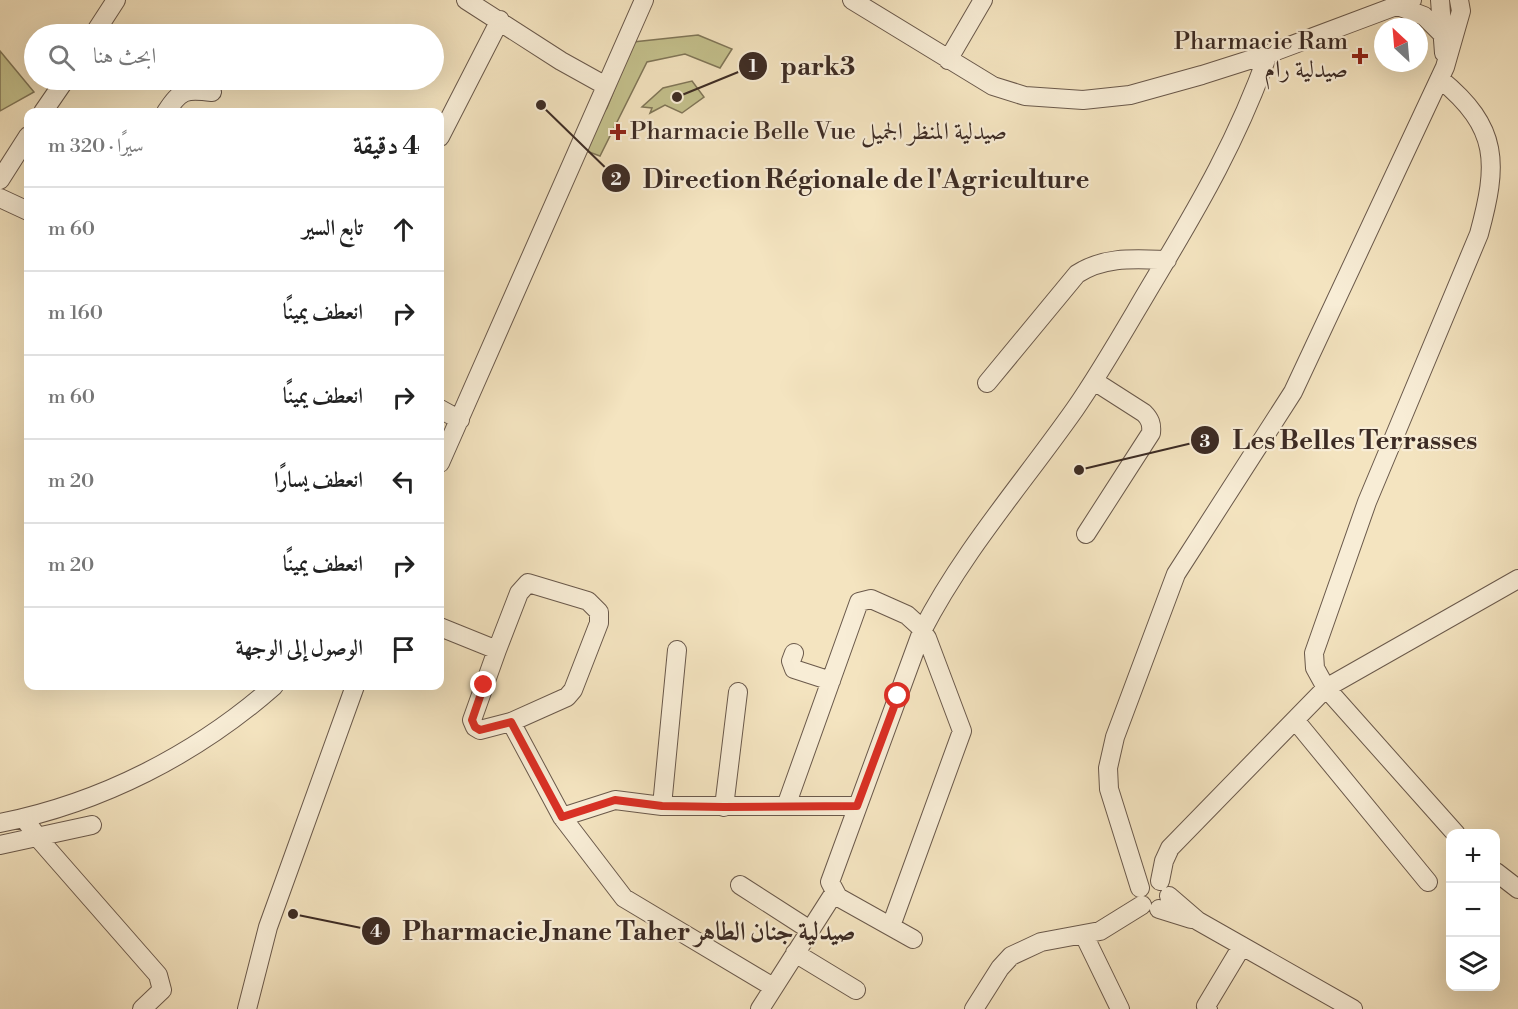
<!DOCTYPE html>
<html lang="ar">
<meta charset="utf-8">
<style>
:root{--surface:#fff;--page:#f6f6f6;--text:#222;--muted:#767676;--line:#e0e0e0}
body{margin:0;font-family:"Libre Bodoni",Amiri,serif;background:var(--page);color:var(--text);direction:rtl}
.controls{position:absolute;right:18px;bottom:18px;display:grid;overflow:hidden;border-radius:12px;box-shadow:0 6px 24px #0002}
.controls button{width:54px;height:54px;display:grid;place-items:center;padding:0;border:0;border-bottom:2px solid var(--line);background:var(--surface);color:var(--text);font:30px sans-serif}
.compass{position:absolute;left:1374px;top:18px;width:54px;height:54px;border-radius:50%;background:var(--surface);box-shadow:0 6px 24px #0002;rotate:334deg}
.stop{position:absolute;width:18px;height:18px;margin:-14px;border:4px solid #d93025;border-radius:50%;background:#fff}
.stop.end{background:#d93025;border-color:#fff;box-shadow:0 2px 6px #0008}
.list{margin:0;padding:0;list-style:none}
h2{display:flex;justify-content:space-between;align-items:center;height:78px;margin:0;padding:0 24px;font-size:26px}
h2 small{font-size:20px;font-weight:400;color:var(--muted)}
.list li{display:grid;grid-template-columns:39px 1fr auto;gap:18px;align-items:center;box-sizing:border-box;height:84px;padding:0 24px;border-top:2px solid var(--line)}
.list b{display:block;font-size:22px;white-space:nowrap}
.list em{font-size:20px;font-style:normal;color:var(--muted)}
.icon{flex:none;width:33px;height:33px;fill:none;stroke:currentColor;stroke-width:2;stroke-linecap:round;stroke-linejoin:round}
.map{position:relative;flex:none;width:1518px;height:1009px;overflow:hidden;direction:ltr}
.search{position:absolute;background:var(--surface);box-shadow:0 6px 24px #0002;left:24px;top:24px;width:420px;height:66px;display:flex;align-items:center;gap:15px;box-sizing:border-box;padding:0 21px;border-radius:33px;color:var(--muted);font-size:22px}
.panel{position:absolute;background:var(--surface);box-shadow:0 6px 24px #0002;left:24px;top:108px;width:420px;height:582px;border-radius:12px;direction:rtl}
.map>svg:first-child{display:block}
.green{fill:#c4c18d;stroke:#807658;stroke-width:1.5}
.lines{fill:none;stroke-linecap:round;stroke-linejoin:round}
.minor-casing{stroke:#6a594b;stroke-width:20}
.minor{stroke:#f8edd6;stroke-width:18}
.route{stroke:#d93025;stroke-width:8}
.poi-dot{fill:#8f2418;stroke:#f8edd6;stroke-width:2}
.labels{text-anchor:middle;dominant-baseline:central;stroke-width:4.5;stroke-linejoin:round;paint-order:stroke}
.poi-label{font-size:24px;fill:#3c2b24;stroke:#f8edd6;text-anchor:end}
.leader{fill:none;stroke:#3c2b24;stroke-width:2}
.callout-dot{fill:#3c2b24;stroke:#f8edd6;stroke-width:2}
.mark-label{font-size:18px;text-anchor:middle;font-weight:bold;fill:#fff}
.callout-label{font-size:26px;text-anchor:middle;font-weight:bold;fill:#3c2b24;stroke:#f8edd6;stroke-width:4.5;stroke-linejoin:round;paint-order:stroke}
</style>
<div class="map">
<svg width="1518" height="1009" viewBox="0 0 1518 1009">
<rect width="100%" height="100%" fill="#f4e4c0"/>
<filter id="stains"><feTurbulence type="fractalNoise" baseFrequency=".00333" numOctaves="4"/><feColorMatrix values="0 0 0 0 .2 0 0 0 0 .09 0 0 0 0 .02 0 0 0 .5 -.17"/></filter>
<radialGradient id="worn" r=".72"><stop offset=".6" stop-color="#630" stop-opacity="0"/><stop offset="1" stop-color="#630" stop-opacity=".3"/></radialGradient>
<path class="green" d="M698,35l34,14 -12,19 -35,-14 -38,8 -47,94 -22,-8 29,-40 26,-66z
M0,51l34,41 -34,19z
M692,81l12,16 -22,16 -17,-8 -15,8 2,-5 -10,-1 21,-19z"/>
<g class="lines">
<defs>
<path id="minor" d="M466,0l95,61 45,25
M852,0l141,86 32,10 58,4 47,-5 72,-20 66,-21 144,-54
M1440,0l4,53
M1398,6l26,10 18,18
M94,34l22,-34
M948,60l35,-60
M1440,79c60,49 58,85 39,155l-112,268 -53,151 1,15 11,20 130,146
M43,112l22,-32
M166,112c15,-23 20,-23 46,-20
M440,137l60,-117
M0,180l28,-44
M0,198l28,13
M987,383l90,-109c28,-18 58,-15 90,-14
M440,409l20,11
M440,463l204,-463
M1086,534l65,-101c1,-9 -1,-14 -7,-20l-50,-32
M440,627l57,23 -25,70 3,7 5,3 31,-8 56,-25 6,-7 26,-67v-11l-11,-11 -60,-18 -9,10 -22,57
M794,653l-3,8 3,8 37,12
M1295,720l133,162
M511,722l51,95 62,81 149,89
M662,806l15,-156
M786,806l73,-204 12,-3 36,16 11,10 9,13 35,93 -71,195
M724,807l14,-115
M562,817l53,-17 47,6h195
M24,818l14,20 120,137 4,15 -20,19
M0,823c101,-20 197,-69 274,-137
M0,845l92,-20
M1496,872l22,17
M1160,881l4,-20 6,-13 156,-160 192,-109
M740,885l70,45
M1140,888l-31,-99 -1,-21 7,-31 61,-163 117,-182 152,-325 16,-56 -2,-11
M1169,896l29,25 155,88
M1159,909l32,10
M1084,935l36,74
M913,939l-75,-42 -8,-15 92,-251c41,-80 101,-148 153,-222 29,-42 54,-87 81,-132 45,-75 82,-139 112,-223
M795,953l61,37
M247,1009l21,-82 87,-241
M760,1009l74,-116
M974,1009l26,-41 11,-12 30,-14 59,-11 42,-26
M1208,1009l-2,-3 36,-60"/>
</defs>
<use href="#minor" class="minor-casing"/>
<use href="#minor" class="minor"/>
</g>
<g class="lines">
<path class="route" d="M484,685l-12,35 3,7 5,3 31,-8 51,95 53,-17 47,6 62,1 133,-1 41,-110"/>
</g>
<g class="poi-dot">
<path d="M1357 47h6v6h6v6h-6v6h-6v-6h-6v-6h6z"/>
<path d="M615 123h6v6h6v6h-6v6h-6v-6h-6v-6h6z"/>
</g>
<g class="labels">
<g class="poi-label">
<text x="1348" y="42">Pharmacie Ram<tspan x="1348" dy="28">صيدلية رام</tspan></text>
<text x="630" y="132" text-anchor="start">Pharmacie Belle Vue صيدلية المنظر الجميل</text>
</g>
</g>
<path class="leader" d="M677 97L753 66M541 105L616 178M1079 470L1205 440M293 914L376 931"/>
<g class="callout-dot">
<circle cx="677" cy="97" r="6"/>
<circle cx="541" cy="105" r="6"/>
<circle cx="1079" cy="470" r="6"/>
<circle cx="293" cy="914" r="6"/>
<circle cx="753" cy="66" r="15"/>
<circle cx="616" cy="178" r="15"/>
<circle cx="1205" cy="440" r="15"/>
<circle cx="376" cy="931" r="15"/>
</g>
<g class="mark-label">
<text x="753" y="72">1</text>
<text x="616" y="185">2</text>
<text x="1205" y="447">3</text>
<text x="376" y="937">4</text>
</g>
<g class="callout-label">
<text x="818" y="75">park3</text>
<text x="866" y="188">Direction Régionale de l'Agriculture</text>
<text x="1355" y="449">Les Belles Terrasses</text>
<text x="629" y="940">Pharmacie Jnane Taher صيدلية جنان الطاهر</text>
</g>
<rect width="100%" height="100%" filter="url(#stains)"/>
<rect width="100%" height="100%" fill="url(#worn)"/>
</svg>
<div class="controls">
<button>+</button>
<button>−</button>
<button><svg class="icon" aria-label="layers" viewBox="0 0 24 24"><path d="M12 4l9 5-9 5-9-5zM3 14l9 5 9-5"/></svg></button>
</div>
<svg class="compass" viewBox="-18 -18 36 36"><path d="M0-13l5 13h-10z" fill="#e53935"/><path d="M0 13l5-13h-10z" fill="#767676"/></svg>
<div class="stop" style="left:898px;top:696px"></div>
<div class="stop end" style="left:484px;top:685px"></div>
<div class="search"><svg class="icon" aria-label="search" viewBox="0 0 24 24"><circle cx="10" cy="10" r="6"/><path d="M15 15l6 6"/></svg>ابحث هنا</div>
<section class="panel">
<h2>4 دقيقة<small>سيرًا · 320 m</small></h2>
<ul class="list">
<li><svg class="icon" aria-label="ahead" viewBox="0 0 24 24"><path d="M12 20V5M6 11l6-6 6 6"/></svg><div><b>تابع السير</b></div><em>60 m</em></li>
<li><svg class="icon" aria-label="right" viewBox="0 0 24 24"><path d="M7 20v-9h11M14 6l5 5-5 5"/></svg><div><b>انعطف يمينًا</b></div><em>160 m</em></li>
<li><svg class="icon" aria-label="right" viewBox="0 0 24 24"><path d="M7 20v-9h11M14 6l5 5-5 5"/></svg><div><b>انعطف يمينًا</b></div><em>60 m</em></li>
<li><svg class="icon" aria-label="left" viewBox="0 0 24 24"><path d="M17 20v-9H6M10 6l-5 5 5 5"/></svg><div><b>انعطف يسارًا</b></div><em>20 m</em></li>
<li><svg class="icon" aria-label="right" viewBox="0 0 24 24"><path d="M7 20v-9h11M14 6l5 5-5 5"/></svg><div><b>انعطف يمينًا</b></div><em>20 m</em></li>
<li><svg class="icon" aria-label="arrive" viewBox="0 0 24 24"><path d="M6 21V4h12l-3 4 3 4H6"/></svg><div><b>الوصول إلى الوجهة</b></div></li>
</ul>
</section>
</div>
